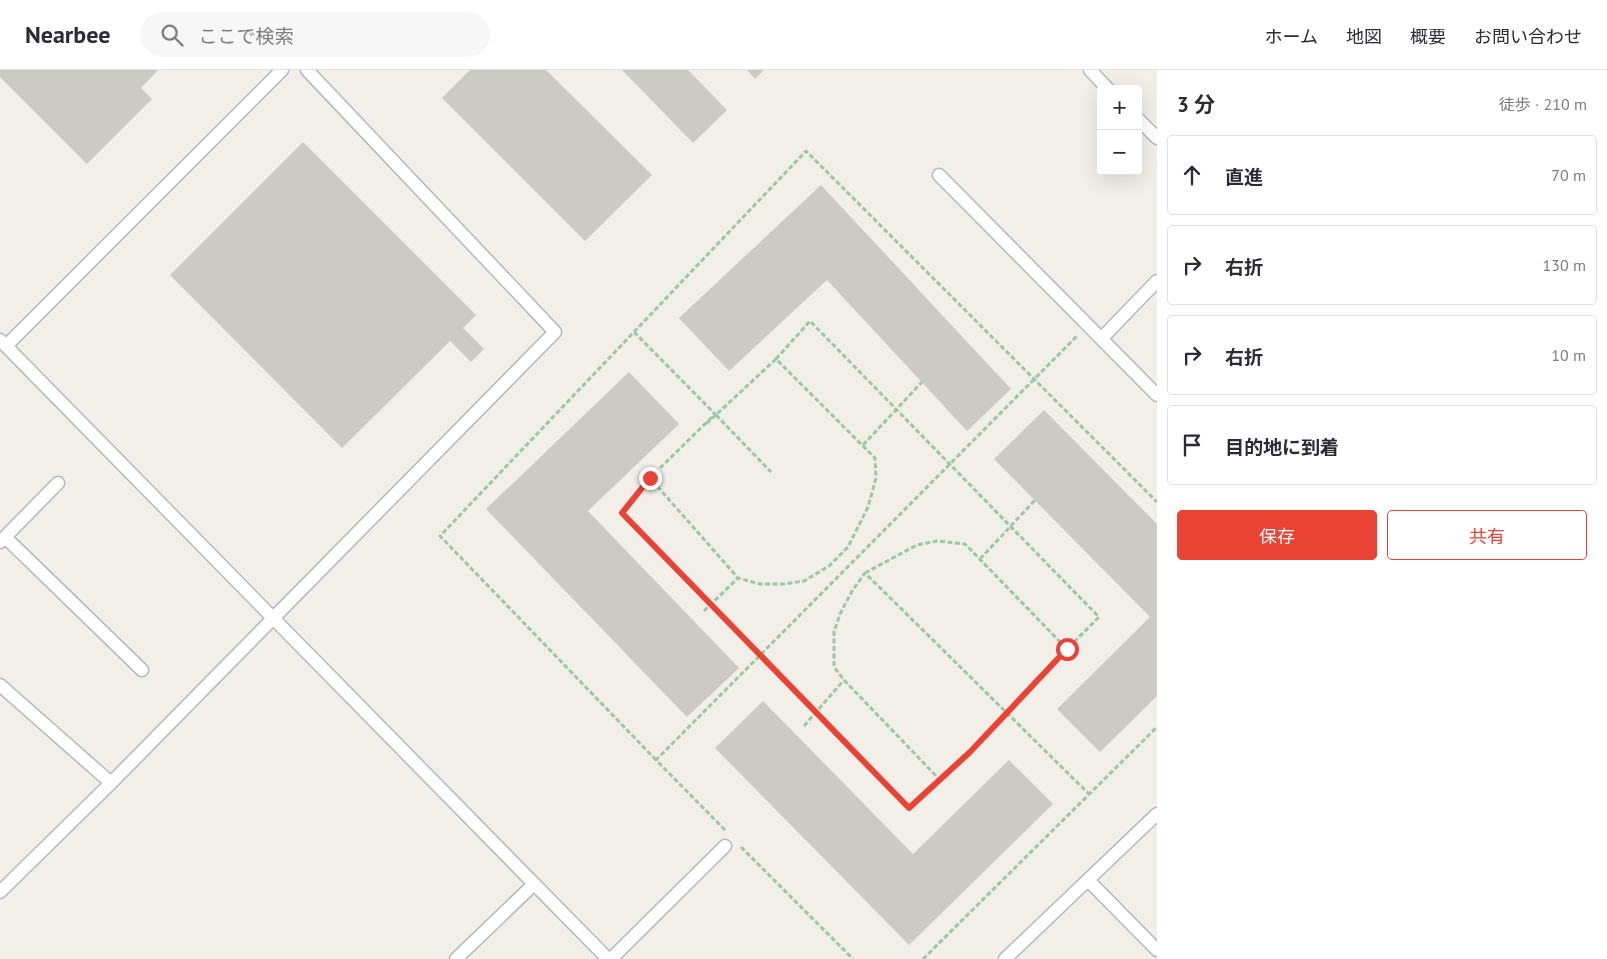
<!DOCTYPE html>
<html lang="ja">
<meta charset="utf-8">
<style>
:root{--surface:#fff;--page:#f7f7f7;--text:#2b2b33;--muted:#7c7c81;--line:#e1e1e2;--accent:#ea4335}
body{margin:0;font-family:"PT Sans","Noto Sans JP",sans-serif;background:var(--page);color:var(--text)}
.controls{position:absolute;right:15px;top:15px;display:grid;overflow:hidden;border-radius:5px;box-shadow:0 5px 20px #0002}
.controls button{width:45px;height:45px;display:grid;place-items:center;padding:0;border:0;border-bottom:1px solid var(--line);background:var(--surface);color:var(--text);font:25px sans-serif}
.stop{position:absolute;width:15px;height:15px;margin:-11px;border:4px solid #ea4335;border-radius:50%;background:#fff}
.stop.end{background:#ea4335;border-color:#fff;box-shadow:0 1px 5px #0008}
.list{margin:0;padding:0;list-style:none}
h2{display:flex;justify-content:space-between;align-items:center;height:65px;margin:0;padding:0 20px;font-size:21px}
h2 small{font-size:16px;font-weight:400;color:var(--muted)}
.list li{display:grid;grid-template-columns:32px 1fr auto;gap:15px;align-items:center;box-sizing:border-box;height:80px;margin:0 10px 10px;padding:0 10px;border:1px solid var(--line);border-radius:5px}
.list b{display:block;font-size:19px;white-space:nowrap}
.list em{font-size:16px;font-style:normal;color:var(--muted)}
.actions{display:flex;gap:10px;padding:15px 20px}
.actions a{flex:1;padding:11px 0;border:1px solid var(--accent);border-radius:5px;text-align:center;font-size:18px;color:var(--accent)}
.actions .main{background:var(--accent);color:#fff}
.icon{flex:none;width:28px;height:28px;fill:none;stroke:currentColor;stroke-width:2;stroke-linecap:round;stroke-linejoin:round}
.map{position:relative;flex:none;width:1157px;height:889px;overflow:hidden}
header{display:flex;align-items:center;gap:30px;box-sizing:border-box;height:70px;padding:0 25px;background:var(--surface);border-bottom:1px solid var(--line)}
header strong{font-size:24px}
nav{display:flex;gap:28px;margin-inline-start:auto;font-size:18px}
.search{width:350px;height:45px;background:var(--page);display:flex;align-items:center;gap:12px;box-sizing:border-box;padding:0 18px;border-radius:28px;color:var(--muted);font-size:19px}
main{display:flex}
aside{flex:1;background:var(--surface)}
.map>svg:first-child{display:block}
.building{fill:#cccac5}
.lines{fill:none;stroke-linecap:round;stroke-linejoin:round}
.lane-casing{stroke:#b5b8bc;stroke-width:15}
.path{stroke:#9cc7a9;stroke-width:3;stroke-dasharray:5 2.5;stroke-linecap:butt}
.lane{stroke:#fff;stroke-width:12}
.route{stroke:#ea4335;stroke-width:6}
</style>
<header>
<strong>Nearbee</strong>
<div class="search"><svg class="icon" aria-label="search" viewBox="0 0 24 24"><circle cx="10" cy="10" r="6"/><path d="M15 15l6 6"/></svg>ここで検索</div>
<nav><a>ホーム</a><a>地図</a><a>概要</a><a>お問い合わせ</a></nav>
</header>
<main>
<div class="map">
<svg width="1157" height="889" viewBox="0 0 1157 889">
<rect width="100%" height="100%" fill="#f1efe8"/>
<path class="building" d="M0,0h158l-17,18 11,11 -65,65 -87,-87z
M470,0h76l106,105 -67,66 -143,-143z
M622,0h66l39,40 -34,33z
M747,0h17l-9,9z
M303,72l173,173 -13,13 21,21 -13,13 -21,-21 -108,107 -172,-173z
M821,115l190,204 -44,42 -140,-151 -98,91 -50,-53z
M629,302l50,52 -91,87 151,157 -52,49 -201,-208z
M1044,340l113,114v172l-57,56 -43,-43 93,-92 -156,-158z
M763,631l150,153 96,-94 44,44 -144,141 -194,-197z"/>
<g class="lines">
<defs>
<path id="lane" d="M1090,0l18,19
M1138,49l19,19
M939,105l218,220
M1102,268l55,-57
M0,270l608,619
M6,276l276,-276
M5,467l137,133
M0,472l58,-59
M0,615l111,98
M1088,810l69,70
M0,822l111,-109 444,-451 -248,-262
M456,889l78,-75
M611,889l114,-113
M1005,889l152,-145"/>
</defs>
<use href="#lane" class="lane-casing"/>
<path class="path" d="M634,262l81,82 -65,64 88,100 22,6h24l20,-3 25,-15 19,-19 20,-40 8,-29 -1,-20 -99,-99 -71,66
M776,289l34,-38 289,296 -32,32
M716,345l55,57
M863,375l59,-63
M650,408l-27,35 286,295 31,-28
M980,489l55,-59
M865,503l52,-28 20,-4 28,3 102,105 -97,103 -30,28 -96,-100 -10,-13v-35l6,-18 12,-23 13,-18 224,221
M704,541l34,-33
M804,656l40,-46
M656,690l-216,-224 366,-385 351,351
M725,760l-69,-70 421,-424
M741,777l112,112
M923,889l234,-232"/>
<use href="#lane" class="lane"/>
</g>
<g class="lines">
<path class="route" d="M650,408l-28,35 287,295 61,-56 97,-103"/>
</g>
</svg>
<div class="controls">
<button>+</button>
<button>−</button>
</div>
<div class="stop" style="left:1067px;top:579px"></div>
<div class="stop end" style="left:650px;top:408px"></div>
</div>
<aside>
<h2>3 分<small>徒歩 · 210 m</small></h2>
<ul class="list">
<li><svg class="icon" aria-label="ahead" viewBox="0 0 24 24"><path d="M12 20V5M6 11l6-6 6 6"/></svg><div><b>直進</b></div><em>70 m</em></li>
<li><svg class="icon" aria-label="right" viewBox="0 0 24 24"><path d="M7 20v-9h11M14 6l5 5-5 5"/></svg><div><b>右折</b></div><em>130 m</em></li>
<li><svg class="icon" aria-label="right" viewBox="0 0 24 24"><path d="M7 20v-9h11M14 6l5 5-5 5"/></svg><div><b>右折</b></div><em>10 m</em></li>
<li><svg class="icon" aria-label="arrive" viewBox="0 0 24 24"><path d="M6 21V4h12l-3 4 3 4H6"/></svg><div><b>目的地に到着</b></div></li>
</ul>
<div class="actions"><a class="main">保存</a><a>共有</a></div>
</aside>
</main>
